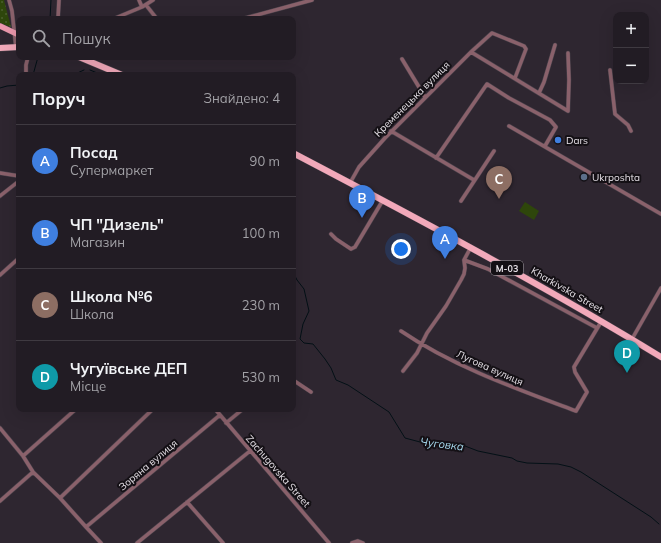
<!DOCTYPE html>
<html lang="uk">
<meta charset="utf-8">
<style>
:root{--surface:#221c24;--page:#2e2931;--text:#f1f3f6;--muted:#a2a1a6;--line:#3f3a41;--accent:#bca0f2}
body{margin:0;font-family:Mulish,sans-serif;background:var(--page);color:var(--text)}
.controls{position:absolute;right:12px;top:12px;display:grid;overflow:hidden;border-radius:8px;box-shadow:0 4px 16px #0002}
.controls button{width:36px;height:36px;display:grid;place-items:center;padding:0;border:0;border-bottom:1px solid var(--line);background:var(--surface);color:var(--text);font:20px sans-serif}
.you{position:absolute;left:401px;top:249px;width:14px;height:14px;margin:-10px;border:3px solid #fff;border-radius:50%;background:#1a73e8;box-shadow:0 0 0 6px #1a73e833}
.badge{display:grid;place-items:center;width:26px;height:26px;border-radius:50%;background:var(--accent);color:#fff;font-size:13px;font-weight:700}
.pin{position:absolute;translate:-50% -33px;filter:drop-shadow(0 1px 2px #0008)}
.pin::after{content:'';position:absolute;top:21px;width:14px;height:12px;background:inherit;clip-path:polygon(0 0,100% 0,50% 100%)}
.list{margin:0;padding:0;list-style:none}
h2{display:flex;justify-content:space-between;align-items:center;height:52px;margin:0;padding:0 16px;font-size:17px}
h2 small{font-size:13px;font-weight:400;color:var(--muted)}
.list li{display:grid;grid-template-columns:26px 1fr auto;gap:12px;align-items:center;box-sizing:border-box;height:72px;padding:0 16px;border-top:1px solid var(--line)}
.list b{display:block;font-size:15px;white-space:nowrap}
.list p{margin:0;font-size:13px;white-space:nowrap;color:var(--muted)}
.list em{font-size:13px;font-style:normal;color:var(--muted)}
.icon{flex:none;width:22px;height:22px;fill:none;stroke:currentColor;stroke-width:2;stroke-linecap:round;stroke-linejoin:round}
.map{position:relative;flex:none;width:661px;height:543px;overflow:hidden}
.search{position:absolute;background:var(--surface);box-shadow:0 4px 16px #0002;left:16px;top:16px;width:280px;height:44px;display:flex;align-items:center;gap:10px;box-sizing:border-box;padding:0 14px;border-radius:8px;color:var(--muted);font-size:15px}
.panel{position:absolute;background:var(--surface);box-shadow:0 4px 16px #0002;left:16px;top:72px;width:280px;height:340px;border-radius:8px}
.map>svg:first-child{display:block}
.green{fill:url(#green-dots)}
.pitch{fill:#2e460b}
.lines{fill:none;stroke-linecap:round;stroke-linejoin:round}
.stream{stroke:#031016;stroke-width:1}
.minor-casing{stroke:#4c444d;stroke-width:4.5}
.primary-casing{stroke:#4c444d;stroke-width:6}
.trunk-casing{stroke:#4c444d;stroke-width:7}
.minor{stroke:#8a616b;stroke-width:3.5}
.primary{stroke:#eb97ac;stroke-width:5.5}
.trunk{stroke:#f2a9ba;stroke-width:6}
.shop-dot{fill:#3f7fe0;stroke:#141015;stroke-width:1.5}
.service-dot{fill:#5c6f8a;stroke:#141015;stroke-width:1.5}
.labels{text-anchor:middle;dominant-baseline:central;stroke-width:4;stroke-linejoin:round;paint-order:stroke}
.shield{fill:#141015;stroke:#a8a3a9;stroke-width:1}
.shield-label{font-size:9px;font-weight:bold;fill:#e7e2e8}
.street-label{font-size:10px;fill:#e7e2e8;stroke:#141015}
.poi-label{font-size:10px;fill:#e7e2e8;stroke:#141015;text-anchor:start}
.water-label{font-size:11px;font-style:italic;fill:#a8dcf1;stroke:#141015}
</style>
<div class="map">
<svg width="661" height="543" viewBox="0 0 661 543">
<defs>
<pattern id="green-dots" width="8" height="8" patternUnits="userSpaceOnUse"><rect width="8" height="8" fill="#2e460b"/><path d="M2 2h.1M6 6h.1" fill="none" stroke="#4c602f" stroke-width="1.8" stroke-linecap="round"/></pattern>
</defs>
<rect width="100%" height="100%" fill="#2e2630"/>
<path class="green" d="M0,0h4l7,27 -11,-4z"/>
<path class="pitch" d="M525,202l14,9 -5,9 -15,-9z"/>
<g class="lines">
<path class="stream" d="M50,19l1,-19
M90,70l12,5
M33,75l5,-18
M73,75l11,-5
M0,88l7,-2 12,-1
M293,272l4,8 7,9 5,22 -6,13 -3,15 4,4 9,1 12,15 6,9 5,12 12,5 41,27 16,26 15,4 19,-1 15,2 11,3 13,5 34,7 5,3 10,2 31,1 13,3 10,5 70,45 8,7"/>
<defs>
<path id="minor" d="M9,0l3,11 4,37
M139,0l3,7
M146,5l11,14
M58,19l1,-19
M113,19l29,-12 11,-7
M242,19l70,-19
M471,52l97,59 1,-31 -1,-27
M402,59l23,38
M610,70l5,44 13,11 3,6
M26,75v-10l2,-8
M539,93l5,-11 11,-37
M509,126l152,88
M391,131l83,49
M436,158l51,-74 22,14 41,22 6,7 -11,19
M0,173l19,3
M350,183l9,-16 26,-29 86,-86 21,-19 32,13 2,3 -11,29
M0,196l19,-15
M461,201l33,-50
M331,234l5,5 15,10 4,-2 28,-47
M464,260l24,9 109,59
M0,275l19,-17
M401,331c53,36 116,58 175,80l11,-19 -12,-20 -1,-5 27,-45
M632,339l29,-51
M403,371l14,-18 10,-20 19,-27 15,-26 3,-6 1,-6 -1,-8 7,-13
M293,380l18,12
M215,409l114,134
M226,423l17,-14
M0,428l23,28 10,16 27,26 26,29 15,16
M23,456l53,-47
M60,498l93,-89
M0,501l33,-29
M187,502l36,41
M86,527l134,-112
M137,543l113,-92
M352,543l6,-2 5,2"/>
<path id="primary" d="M0,26l19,9"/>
<path id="trunk" d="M0,48l19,-1
M79,57l43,18
M293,153c124,65 248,131 368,204"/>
</defs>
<use href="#minor" class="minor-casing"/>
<use href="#primary" class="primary-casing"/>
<use href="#trunk" class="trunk-casing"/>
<use href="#minor" class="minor"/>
<use href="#primary" class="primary"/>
<use href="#trunk" class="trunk"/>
</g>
<circle class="shop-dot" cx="558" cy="140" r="4"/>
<circle class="service-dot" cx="584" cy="177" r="4"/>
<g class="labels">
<rect class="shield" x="491" y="261" width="32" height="14" rx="3"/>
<g class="shield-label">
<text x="507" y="268">М-03</text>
</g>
<g class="street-label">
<text transform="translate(412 99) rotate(-45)">Кременецька вулиця</text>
<text transform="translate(567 290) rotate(30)">Kharkivska Street</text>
<text transform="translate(490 368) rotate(24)">Лугова вулиця</text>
<text transform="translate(148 465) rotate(-40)">Зоряна вулиця</text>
<text transform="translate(278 471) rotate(49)">Zachugovska Street</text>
</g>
<g class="poi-label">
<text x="566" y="140">Dars</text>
<text x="592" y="177">Ukrposhta</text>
</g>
<g class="water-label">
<text transform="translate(442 444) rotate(7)">Чуговка</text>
</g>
</g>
</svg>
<div class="controls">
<button>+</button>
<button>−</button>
</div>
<div class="you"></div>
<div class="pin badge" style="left:445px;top:259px;background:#3f7fe0">A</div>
<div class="pin badge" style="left:362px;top:218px;background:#3f7fe0">B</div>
<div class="pin badge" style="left:499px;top:199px;background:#8d6e63">C</div>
<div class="pin badge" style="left:627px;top:373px;background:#0f9aa8">D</div>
<div class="search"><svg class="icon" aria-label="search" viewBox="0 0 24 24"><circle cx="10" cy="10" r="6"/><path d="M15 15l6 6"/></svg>Пошук</div>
<section class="panel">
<h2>Поруч<small>Знайдено: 4</small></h2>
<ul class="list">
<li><span class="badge" style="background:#3f7fe0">A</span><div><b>Посад</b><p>Супермаркет</p></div><em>90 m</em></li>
<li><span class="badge" style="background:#3f7fe0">B</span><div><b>ЧП &quot;Дизель&quot;</b><p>Магазин</p></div><em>100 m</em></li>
<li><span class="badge" style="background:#8d6e63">C</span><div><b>Школа №6</b><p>Школа</p></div><em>230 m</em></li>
<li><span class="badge" style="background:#0f9aa8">D</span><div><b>Чугуївське ДЕП</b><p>Місце</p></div><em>530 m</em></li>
</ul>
</section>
</div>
